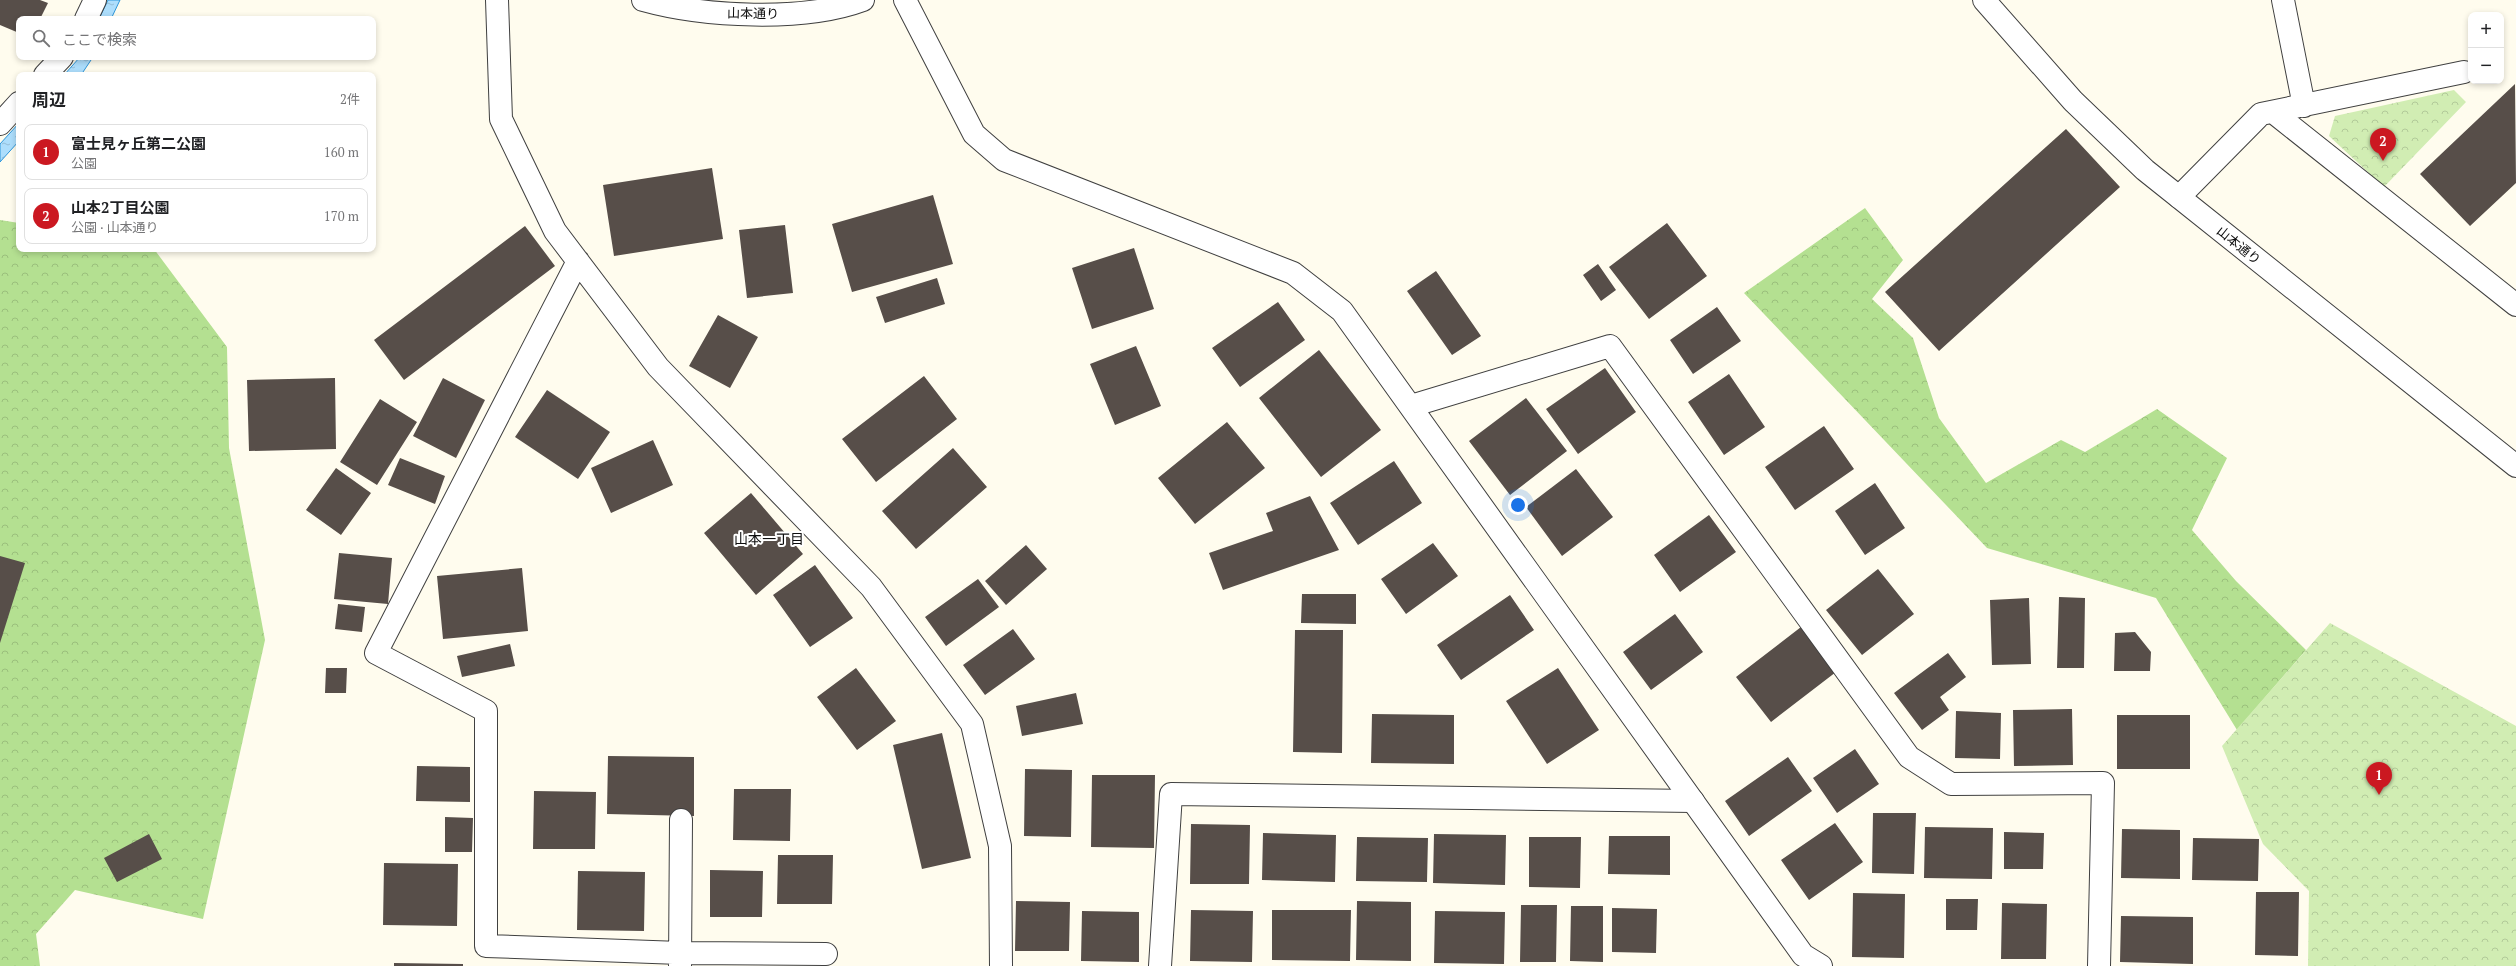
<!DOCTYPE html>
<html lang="ja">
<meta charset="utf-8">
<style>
:root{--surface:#fff;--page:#f6f6f6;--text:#202124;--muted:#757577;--line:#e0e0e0;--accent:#cb1821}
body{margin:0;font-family:"PT Serif","Noto Sans JP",serif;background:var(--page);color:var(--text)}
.controls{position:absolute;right:12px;top:12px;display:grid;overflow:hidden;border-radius:8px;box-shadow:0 2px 6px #0003}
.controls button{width:36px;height:36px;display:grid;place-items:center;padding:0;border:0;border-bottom:1px solid var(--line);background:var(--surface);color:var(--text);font:20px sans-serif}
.you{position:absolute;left:1518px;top:505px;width:14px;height:14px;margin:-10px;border:3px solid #fff;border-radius:50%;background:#1a73e8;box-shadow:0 0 0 6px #1a73e833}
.badge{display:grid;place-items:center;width:26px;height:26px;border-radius:50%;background:var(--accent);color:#fff;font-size:13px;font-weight:700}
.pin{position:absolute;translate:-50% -33px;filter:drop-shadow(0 1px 2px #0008)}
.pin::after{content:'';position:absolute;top:21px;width:14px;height:12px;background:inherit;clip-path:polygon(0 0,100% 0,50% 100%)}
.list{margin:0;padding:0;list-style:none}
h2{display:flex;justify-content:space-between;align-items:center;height:52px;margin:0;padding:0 16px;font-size:17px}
h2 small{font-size:13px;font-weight:400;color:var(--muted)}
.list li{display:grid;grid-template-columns:26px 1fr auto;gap:12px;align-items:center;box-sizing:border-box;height:56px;margin:0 8px 8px;padding:0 8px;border:1px solid var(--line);border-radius:8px}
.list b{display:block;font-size:15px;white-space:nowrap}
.list p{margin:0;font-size:13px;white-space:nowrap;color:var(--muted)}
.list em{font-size:13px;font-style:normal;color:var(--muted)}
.icon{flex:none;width:22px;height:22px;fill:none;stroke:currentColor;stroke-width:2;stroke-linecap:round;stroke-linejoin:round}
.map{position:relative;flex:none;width:2516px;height:966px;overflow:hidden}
.search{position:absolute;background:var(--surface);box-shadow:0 2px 6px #0003;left:16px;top:16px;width:360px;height:44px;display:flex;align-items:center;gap:10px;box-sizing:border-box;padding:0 14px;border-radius:8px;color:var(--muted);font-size:15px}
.panel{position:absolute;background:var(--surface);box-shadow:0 2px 6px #0003;left:16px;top:72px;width:360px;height:180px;border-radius:8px}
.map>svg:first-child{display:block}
.forest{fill:url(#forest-crowns)}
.park{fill:url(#park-crowns)}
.water{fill:url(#water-ripples);stroke:#2d95da}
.building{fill:#574e49}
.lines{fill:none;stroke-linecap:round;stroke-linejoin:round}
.minor-casing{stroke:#404040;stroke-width:24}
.tertiary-casing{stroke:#404040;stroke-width:24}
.minor{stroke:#fff;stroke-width:22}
.tertiary{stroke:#fff;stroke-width:22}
.labels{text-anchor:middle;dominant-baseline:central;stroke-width:4;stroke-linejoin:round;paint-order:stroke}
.street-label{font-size:13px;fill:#0d0d0d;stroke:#fff}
.neighbourhood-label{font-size:14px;fill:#0d0d0d;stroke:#fff}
</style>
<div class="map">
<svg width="2516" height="966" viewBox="0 0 2516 966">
<defs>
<pattern id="forest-crowns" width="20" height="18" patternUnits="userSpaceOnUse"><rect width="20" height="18" fill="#b4e091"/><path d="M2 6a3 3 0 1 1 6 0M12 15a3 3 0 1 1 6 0" fill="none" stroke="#9abf7c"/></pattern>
<pattern id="park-crowns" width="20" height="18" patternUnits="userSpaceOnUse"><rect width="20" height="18" fill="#d1edb3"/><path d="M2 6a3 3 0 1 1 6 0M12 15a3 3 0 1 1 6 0" fill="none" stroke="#b2ca99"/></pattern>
<pattern id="water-ripples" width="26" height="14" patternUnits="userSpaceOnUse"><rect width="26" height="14" fill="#addefc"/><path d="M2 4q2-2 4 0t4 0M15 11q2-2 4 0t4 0" fill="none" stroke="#94bdd7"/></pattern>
</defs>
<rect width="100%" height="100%" fill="#fffcee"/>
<path class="forest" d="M1865,208l38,52 -31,39 41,39 26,80 47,65 75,-43 24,12 72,-43 70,49 -35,72 44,51 70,69 -69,80 -81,-132 -169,-50 -243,-255z
M0,220l19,3v26h135l73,98 2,101 36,192 -62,279 -128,-29 -39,44 4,32h-40z"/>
<path class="park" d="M2454,90l12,12 -82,85 -55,-51 6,-20z
M2330,623l186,103v240h-208l1,-75 -46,-47 -41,-98z"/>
<path class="water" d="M108,0h12l-9,19h-12z
M80,57h13l-12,18h-17z
M19,123v18l-19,21v-18z"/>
<path class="building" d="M0,0h40l8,3 -8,16h-21v14l-19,-8z
M2515,84l1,99 -46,43 -50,-52z
M2066,129l54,58 -181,164 -54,-59z
M712,168l11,71 -109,17 -11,-71z
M933,195l20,69 -101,28 -20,-68z
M1667,223l40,53 -58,43 -40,-52z
M785,225l8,68 -46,5 -8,-68z
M525,226l30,40 -151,114 -30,-40z
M1134,248l20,61 -62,20 -20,-61z
M1598,264l18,26 -15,11 -18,-26z
M1436,271l45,65 -29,19 -45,-64z
M937,278l8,26 -60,19 -9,-26z
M1278,302l27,38 -65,47 -28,-39z
M1717,307l24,34 -48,33 -23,-34z
M718,315l40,22 -28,51 -41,-22z
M1136,346l25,60 -46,19 -25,-61z
M1319,350l62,80 -60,47 -62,-79z
M1605,368l31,44 -58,42 -32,-45z
M1729,374l36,53 -41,28 -36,-53z
M924,376l33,43 -81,63 -34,-43z
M335,378l1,71 -87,2 -2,-71z
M443,378l42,22 -29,58 -43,-22z
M547,390l63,42 -32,47 -63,-42z
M1526,398l41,53 -57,44 -41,-54z
M380,399l37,23 -40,63 -37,-23z
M1227,422l38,46 -70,56 -37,-46z
M1824,426l30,43 -59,41 -30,-43z
M653,440l20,45 -62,28 -20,-45z
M953,448l34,39 -71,62 -34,-38z
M400,458l45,18 -10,28 -47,-19z
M1394,461l28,42 -64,42 -28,-42z
M336,468l35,25 -30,42 -35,-25z
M1576,469l37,48 -51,39 -36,-49z
M1875,483l30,45 -40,27 -30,-44z
M751,493l52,61 -47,41 -52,-62z
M1310,496l29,54 -116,40 -14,-37 64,-22 -7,-18z
M1709,515l27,37 -56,40 -26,-37z
M1433,543l25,33 -52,38 -25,-35z
M1026,545l21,24 -41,36 -21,-24z
M339,553l53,5 -4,46 -54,-5z
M0,556l25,7 -25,80z
M815,565l38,53 -43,29 -37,-52z
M522,568l6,63 -85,8 -6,-63z
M1878,569l36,45 -52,41 -36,-45z
M978,579l21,28 -53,39 -21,-29z
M1302,594h54v30l-55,-1z
M1510,595l24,35 -73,50 -24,-35z
M2059,597l26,1 -1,70h-27z
M2029,598l2,66 -39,1 -2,-65z
M338,604l27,3 -3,25 -27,-3z
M1675,614l28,38 -52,38 -28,-38z
M1801,627l35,45 -65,50 -35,-45z
M1013,629l22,30 -50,36 -22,-30z
M1295,630h48l-1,123 -49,-1z
M2135,632l16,20 -1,19h-36l1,-38z
M510,644l5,22 -53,11 -5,-21z
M1948,653l18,24 -26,20 9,13 -27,20 -28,-37z
M326,668h21l-1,25h-21z
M856,668l40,53 -39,29 -40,-53z
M1558,668l41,62 -52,34 -41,-63z
M1076,693l7,31 -61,12 -6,-30z
M2072,709l1,56 -59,1 -1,-56z
M1956,711l45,2 -1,46 -45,-1z
M1372,714l82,1v49l-83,-1z
M2117,715h73v54h-73z
M942,733l29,125 -49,11 -29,-124z
M1855,749l24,35 -42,29 -24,-35z
M608,756l86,1v59l-87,-2z
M1788,757l24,34 -63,45 -24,-35z
M417,766l53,1v35l-54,-1z
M1025,769l47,1 -1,67 -47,-1z
M1092,775h63l-1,73 -63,-1z
M734,789h57l-1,52 -57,-1z
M534,791l62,1 -1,57h-62z
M1873,813h43l-2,61 -42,-1z
M445,817l28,1 -1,34h-27z
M1835,823l28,39 -54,38 -28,-40z
M1191,824l59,1 -1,59h-59z
M1925,827l68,1 -1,51 -68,-1z
M2122,829l58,1v49l-59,-1z
M2004,832l40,1 -1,36h-39z
M1263,833l73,2 -1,47 -73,-2z
M149,834l13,25 -45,23 -13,-24z
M1434,834l72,1 -1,50 -72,-2z
M1609,836h61v39l-62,-1z
M1357,837l71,1 -1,44 -71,-1z
M1529,837h52l-1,51 -51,-1z
M2193,838l66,1 -1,42 -66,-1z
M778,855h55l-1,49h-55z
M384,863l74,1 -1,62 -74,-1z
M710,870l53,1 -1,46h-52z
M578,871l67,1 -1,59 -67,-1z
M2256,892h43l-1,64 -43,-1z
M1853,893l52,1 -1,64 -52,-1z
M1946,899h32l-1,31h-31z
M1016,901l54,1 -1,49h-54z
M1357,901l54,1v59l-55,-1z
M2002,903l45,1 -1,55h-45z
M1521,905h36l-1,57h-36z
M1571,906h32v56l-33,-1z
M1612,908l45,1 -1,44 -44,-1z
M1191,910l62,1 -1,51 -62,-1z
M1272,910h79l-1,51 -78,-1z
M1082,911l57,1v50l-58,-1z
M1435,911l70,1 -1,52 -70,-1z
M2121,916l72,1v47l-73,-2z
M394,963l69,1v2h-69z"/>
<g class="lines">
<defs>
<path id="minor" d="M497,0l4,119 54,112 103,136 213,220 101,137 28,122 1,120
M2283,0l21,106
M86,19l9,-19
M45,75l17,-18
M2273,112l243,193
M0,124l19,-21
M2179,197l82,-83 203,-42
M578,261l-202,392 110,58v235l194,7 146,1
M1411,406l199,-60 299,411 42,27 152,-1 -4,183
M680,966l1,-146
M1160,966l11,-172 522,7"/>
<path id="tertiary" d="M643,0c61,17 161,22 220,0
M905,0l69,134 30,26 289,113 49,38 461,644 18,11
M1984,0l89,101 72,69 371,296"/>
</defs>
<use href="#minor" class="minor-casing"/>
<use href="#tertiary" class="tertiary-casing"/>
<use href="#minor" class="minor"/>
<use href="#tertiary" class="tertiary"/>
</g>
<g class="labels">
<g class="street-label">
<text transform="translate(753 13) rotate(1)">山本通り</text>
<text transform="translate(2239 245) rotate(39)">山本通り</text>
</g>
<g class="neighbourhood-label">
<text x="769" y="538">山本一丁目</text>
</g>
</g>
</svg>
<div class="controls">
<button>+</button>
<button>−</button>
</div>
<div class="you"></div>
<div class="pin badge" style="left:2379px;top:795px">1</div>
<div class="pin badge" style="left:2383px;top:161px">2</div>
<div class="search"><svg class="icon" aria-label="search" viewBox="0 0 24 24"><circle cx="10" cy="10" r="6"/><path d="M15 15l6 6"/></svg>ここで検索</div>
<section class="panel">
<h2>周辺<small>2件</small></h2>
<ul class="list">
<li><span class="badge">1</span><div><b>富士見ヶ丘第二公園</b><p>公園</p></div><em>160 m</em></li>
<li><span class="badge">2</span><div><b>山本2丁目公園</b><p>公園 · 山本通り</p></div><em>170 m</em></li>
</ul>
</section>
</div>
